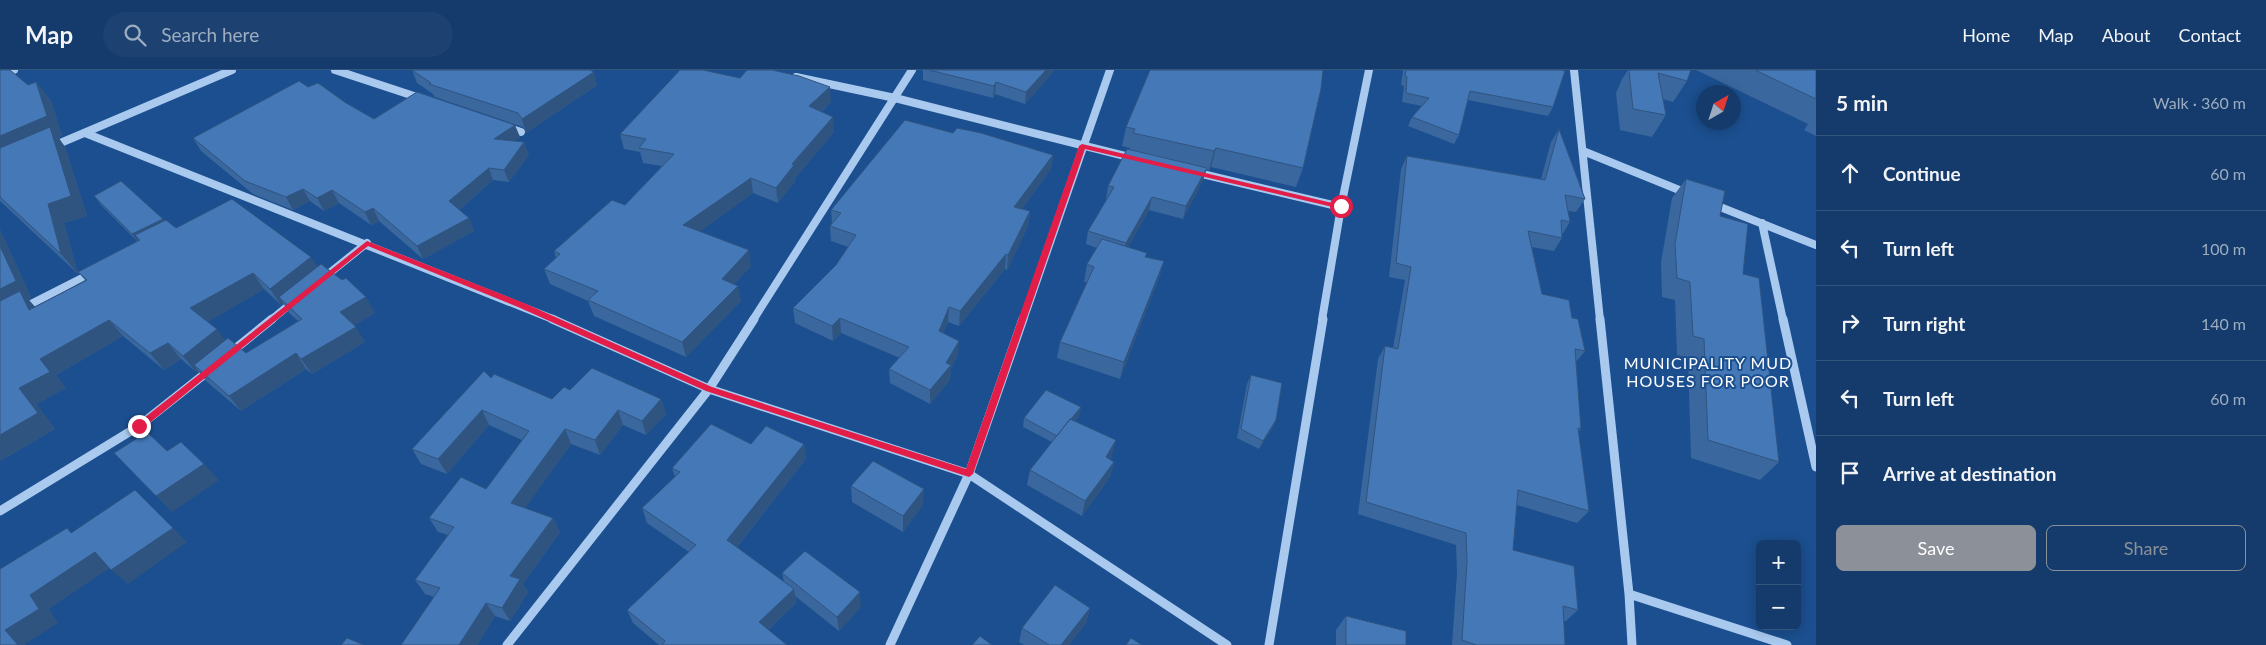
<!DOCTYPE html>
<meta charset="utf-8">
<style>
:root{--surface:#143b6b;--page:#1d4271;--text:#f1f3f6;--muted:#9dadc1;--line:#33557e;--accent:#8c9099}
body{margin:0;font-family:Lato,sans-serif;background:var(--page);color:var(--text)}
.controls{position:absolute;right:15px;bottom:15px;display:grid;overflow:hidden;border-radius:8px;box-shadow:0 2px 12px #0003}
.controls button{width:45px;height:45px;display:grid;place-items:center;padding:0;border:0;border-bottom:1px solid var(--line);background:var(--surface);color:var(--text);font:25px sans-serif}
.compass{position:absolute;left:1696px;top:15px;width:45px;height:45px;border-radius:50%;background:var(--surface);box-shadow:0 2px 12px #0003;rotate:39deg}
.stop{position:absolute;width:15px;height:15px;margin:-11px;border:4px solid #e11d48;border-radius:50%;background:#fff}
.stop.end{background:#e11d48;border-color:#fff;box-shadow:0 1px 5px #0008}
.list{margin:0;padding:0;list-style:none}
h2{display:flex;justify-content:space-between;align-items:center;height:65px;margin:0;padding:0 20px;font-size:21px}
h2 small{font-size:16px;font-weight:400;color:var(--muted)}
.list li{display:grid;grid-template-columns:32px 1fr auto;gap:15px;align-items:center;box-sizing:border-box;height:75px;padding:0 20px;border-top:1px solid var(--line)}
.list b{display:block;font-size:19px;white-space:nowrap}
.list em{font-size:16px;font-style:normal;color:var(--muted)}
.actions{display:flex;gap:10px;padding:15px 20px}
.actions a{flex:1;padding:11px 0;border:1px solid var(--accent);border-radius:8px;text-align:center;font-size:18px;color:var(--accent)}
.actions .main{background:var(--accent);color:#fff}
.icon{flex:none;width:28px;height:28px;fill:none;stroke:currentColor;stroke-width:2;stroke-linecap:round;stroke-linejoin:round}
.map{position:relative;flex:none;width:1816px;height:575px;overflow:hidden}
header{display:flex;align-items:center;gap:30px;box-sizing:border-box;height:70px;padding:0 25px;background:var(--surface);border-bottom:1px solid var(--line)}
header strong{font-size:24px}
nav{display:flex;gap:28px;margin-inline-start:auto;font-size:18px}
.search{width:350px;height:45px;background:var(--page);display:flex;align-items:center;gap:12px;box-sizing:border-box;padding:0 18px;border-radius:28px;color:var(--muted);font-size:19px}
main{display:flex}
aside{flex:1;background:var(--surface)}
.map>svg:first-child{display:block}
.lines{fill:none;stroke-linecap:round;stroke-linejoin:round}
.minor-far1{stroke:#a9c9ee;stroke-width:8}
.minor{stroke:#a9c9ee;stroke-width:9}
.wall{fill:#3a679d;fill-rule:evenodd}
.shaded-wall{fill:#305480}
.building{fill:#4478b7;stroke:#305480}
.route{fill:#e11d48}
.labels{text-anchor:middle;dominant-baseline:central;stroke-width:4;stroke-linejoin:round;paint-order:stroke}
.neighbourhood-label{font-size:16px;letter-spacing:1px;fill:#fff;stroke:#1b4f8f}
</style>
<header>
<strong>Map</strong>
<div class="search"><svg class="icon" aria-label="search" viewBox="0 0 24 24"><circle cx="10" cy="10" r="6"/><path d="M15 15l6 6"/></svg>Search here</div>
<nav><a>Home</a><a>Map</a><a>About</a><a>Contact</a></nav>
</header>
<main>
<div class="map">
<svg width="1816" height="575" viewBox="0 0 1816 575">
<rect width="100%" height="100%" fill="#1b4f8f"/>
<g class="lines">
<path class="minor-far1" d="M335,0l88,29
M1574,0l26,250
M0,5l14,-5
M796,7l99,21 238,60
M506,57l15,5
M85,63l470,187
M51,77l181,-77
M1583,81l106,43
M1194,102l147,35
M1710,133l106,42
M1762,153l21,97
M322,209l45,-36
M23,238l71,-36
M271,250l23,-19
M753,250l159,-250
M1023,250l87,-250
M1322,250l19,-113 28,-137"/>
<path class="minor" d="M552,249l157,70 260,85 258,171
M1600,249l29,275 3,51
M1783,249l33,148
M230,283l42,-34
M0,441l139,-85 72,-57
M1629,524l158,51
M507,575l202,-256 45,-70
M890,575l79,-171 54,-155
M1269,575l54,-326"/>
</g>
<path class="wall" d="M0,0l28,15 8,-3 15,19 11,35 -4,1 7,10 22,69 -23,7 14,51 -78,-73z
M412,0l185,15 -71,48 -3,-6 -88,-30 -2,-3 -16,-11z
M923,0h132l-30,34 -30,-10 -2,4 -70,-18z
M1403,0h158l-8,37 -5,9 -80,-16 -9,35 -5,9 -46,-18 4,-9 10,-11 -20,-4 2,-16 -3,-1z
M1628,0h63l-4,11 -14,21 -10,-3 3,16 -14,22 -32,-7 -4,-37 6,-14z
M1696,0h120v66l-12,-6 4,-6z
M740,8l91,24 -10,10 13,20 -38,45v3l-18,23 -25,-10 -54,39 52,34 -17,18 7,17 -55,56 -92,-41 -6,-15 -38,-17 -6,-15 12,-11 -2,-7 71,-46 37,-39 -19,-3 -3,-11 -16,-3 -4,-15z
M346,33l28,16 146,18 -6,4 10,1 5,13 -20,27 -16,-2 -34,30 10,8 5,13 -51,28 -44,-38 -8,4 -32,-22 -15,8 -14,-10 -17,9 -40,-16 -52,-43 -8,-13z
M1126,57l177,41 -7,19 -85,-20 -2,3h-3l-3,10 -20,39 -34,-9 -21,37 18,10 18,4 -5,17 -39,101 -63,-21 3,-16 27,-60h-3l3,-18 10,-16 -11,-4 2,-13 19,-32h-1l2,-13 22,-36v-2l-8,-2z
M1559,59l26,70 -9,13 -8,-1 2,11 -8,13v3l-8,13 -22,-4 10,47 30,24 13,33 -9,11 5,67 -3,3 11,79 -12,12 -60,-18 -4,45 65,60 -12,11h-2l1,24h-113l5,-72 -1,-28 -98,-31 20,-155 7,-13 8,2 12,-68 -16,-3 12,-108 6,-13 134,23 10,-37z
M953,63l100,22 -2,14 -29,40 8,2 -2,15 -21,44 -2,-1 -46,57 -11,-4 -5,11 15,22 -7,13 -1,12 -20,24 -40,-21 -1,-14 11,-11 -59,-25 -8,8 -38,-18 -2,-15 43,-43 12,-18 -17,-6 -1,-15 2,-3 -1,-13z
M1686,109l34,37 23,58 36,188 -19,18 -69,-22 -3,-100 -11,-3 -2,-55 -13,-3 -1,-35 11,-64z
M94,126l70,25 12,7 135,29 6,10 58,46 -21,12 11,17 -53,32 -6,-5 -65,42 -35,-30 -8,-10 -2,1 -15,-13 -17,11 -41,-34 -67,39 10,13 -30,16 19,25 -55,32v-231l31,67 -3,2 7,8 50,-27 -7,-8 59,-31 -36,-36zM264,219l17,16 2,-2 6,10 9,8 -52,32 -21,-12 -18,-19z
M1251,305l25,45 -4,9 -13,20 -22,-11 10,-54z
M491,308l61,21 18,-9 91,9 5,15 -20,21 -23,-10 -23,30 -29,-11 -46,64 28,10 7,14 -37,52 5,8 -18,29 -15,-5 -18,29h-76l33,-48 -9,-3 -10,-14 33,-45 -10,-3 -9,-14 57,-29 36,-49 -33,-15 -42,49 -26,-10 -9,-15z
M1081,337l-2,9 -4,5 37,35 -2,3 4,3 -4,15 -28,39 -55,-31 3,-15 22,-28 -29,-15 1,-9z
M751,374h53l2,15 -69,88 47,35 -2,-9 79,34 -22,24 -44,-35 1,7 -28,27 19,15h-128l-26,-22 -6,-13 62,-58 -42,-29 -5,-15 33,-31 -3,-9z
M851,416l72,19 -20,27 -51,-30z
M1090,538l-4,15 -17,22h-45l-5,-3 3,-14z
M1346,546l60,29h-70v-15z"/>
<path class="shaded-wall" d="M1046,0h9l-30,34 1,-12z
M594,2l3,13 -71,48 -4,-14z
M36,12l15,19 11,35 -4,1 7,10 22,69 -23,7 14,51 -17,-20 -13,-50 -48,-42v-26z
M996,12l-1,12 -2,4 1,-12z
M830,17l1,15 -21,19 -1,-15z
M833,47l1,15 -38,45v3l-18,23 -2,-15 16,-24z
M515,55l5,12 -21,15 -5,-13z
M524,72l5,13 -20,27 -5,-12z
M1216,78l-5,19 -2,3 5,-19z
M1053,85l-2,14 -38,53 1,-15z
M489,98l4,12 -39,34 -5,-13z
M1207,98l-4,12 -20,39 3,-13z
M751,108l2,15 -66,48 -4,-16z
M303,119l7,12 -17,9 -7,-13z
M332,120l7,13 -15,8 -7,-13z
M1152,127l-3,13 -26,46 3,-13z
M373,138l6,13 -8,4 -6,-13z
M1030,141l-2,15 -21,44 1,-15z
M469,148l5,13 -51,28 -6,-13z
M163,149l6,9 -34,7 5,7 -1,1 -7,-9z
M0,160l31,67 -3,2 8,9 8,18 -44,-13z
M749,180l2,16 -26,28 -3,-15z
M1006,184l-1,15 -46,57 1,-15z
M311,187l10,16 -42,24 4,6 -2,2 -11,-16z
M1164,191l-5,17 -39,101 4,-17z
M253,203l11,16 -61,36 -13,-17z
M738,216l3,15 -55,56 -4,-15z
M366,227l9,16 -26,15 -9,-16z
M949,237l-1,15 -10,23 1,-14z
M840,248l1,15 -8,8 -1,-15z
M109,250l14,16 -67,39 10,13 -30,16 19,25 -55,32v-26l19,-47 21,-29z
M356,257l9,15 -53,32 -11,-15z
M217,259l12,17 -35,19 4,6 -2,1 -13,-16z
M959,271l-1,14 -7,13 -1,12 -20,24v-14z
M168,273l13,16 -17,11 -14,-17z
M296,283l10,16 -65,42 -12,-15z
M661,329l5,15 -20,21 -4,-14z
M1081,337l-2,9 -22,29 1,-9z
M482,340l7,15 -42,49 -9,-15z
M618,340l5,15 -23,30 -5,-15z
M1276,350l-4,9 -13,20 4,-8z
M565,359l6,15 -52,73 -8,-14z
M1116,370l-4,16 -10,17 4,-16z
M804,374l2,15 -75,95 -4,-14z
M1114,392l-4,15 -28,39 3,-15z
M204,394l15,16 -47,32 -16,-16z
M924,419l-1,16 -20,27v-16z
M135,420l52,52 -59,42 -17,-14z
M553,448l7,14 -37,52 5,8 -18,29 -8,-13 8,-32z
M95,482l16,15 -62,42 9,14 -33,21 1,1h-8l-13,-15 25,-35z
M794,519l2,14 -34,32 -3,-13z
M860,522l1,15 -22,24 -2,-14z
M486,533l9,13 -18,29h-18z
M1090,538l-4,15 -17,22h-8z"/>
<path class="building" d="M0,0h10l18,15 8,-3 11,34 -47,20z
M412,0h178l4,2 -72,47 -4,-6 -89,-29 2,-1z
M680,0h23l37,8 7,-8h25l27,6 31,11 -21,19 24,11 -41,47 2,1 -18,23 -25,-10 -68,47 66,25 -27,29 16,7 -56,56 -94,-42 10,-9 -54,-22 16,-15 -6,-3 58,-51 13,5 49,-51 -35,-6 7,-9 -26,-5z
M929,0h117l-20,22 -30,-10 -2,4z
M1150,0h173l-2,19 -18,79 -87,-20 -2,3 -81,-18 2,-4 -9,-2z
M1406,0h155l4,1 -12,36 -83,-16 -11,44 -47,-18 17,-19 -23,-5 1,-16 -2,-1z
M1630,0h61l-4,11 -29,-8 8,42 -33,-6 -4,-38z
M1755,0h61v29z
M299,11l9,6 10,-4 28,20 28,16 43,-27 98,33 -21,14 30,3 -20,28 -15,-2 -40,33 20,17 -52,28 -44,-38 -8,4 -33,-22 -15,8 -14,-9 -17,8 -41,-16 -52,-43z
M905,50l48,13 4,-5 24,5 72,22 -39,52 16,4 -22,44 -2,-1 -46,57 -11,-4 -10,24 20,10 -13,22 5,2 -21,25 -41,-21 20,-22 -69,-29 -8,8 -39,-18 43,-43 20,-30 -26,-9 11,-13 -10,-3z
M50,57l21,69 -23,8 13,50 -61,-57v-49z
M1559,59l26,70 -20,-4 5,27 -9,-2 1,18 -34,-7 14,63 27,6 3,18 6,1 7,32 -10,-2 6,80 -3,-1 11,83 -71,-21 -5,60 61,16 4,44 -15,-4 2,39h-89l-14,-5 5,-79 -1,-28 -100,-31 19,-156 13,3 13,-82 -15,-4 11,-107 138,24z
M1127,79l80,19 -21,38 -34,-9 -26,46 -38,-12 26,-44 -6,-1z
M1686,109l39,12 -5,25 28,8 -5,50 16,4 20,184 -71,-22 -4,-101 -11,-3 -3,-54 -13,-4 -2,-34z
M121,111l42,38 -31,15 -38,-38z
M232,129l79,58 -41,32 -17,-16 -63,35 27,21 -34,27 -15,-13 -18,10 -41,-33 -69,39 10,13 -31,16 19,25 -38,22v-134l20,-10 9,19 58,-30 -9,-8 62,-32 -5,-5 31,-15 10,8z
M1102,169l45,14 -2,4 19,4 -40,101 -64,-20 34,-75 -7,-3z
M0,176l16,35 -16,8z
M321,194l21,16 4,-2 20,19 -26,15 16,15 -55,32 -5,-6 -67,43 -35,-31 34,-27 18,15 56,-34 -23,-22z
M592,298l69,31 -19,22 -24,-11 -23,30 -30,-11 -54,74 42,15 -43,58 10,3 -18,29 -16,-5 -27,42h-58l39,-57 -25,-8 39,-53 -25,-9 32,-41 25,12 43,-58 -47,-21 -44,49 -26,-10 72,-78 7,7 3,-4 58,25 12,-12 6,3z
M1251,305l31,8 -6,37 -13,21 -22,-12z
M1046,320l35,17 -10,12h-1l-13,17 -33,-18z
M1070,349l46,21 -10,17 8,5 -29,39 -55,-31z
M711,354l40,20 15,-18 38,18 -77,96 67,49 -35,33 28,23h-125l3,-4 -38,-31 69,-65 -54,-37 38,-36 -8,-4z
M147,362l20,19 14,-9 23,22 -48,32 -42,-43z
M873,391l51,28 -21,27 -52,-30z
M135,420l38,38 -62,42 -16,-18 -65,43 9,14 -34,21 13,15h-18v-76l67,-41 4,5z
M805,481l55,41 -23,25 -55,-44z
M1055,515l35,23 -29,37h-12l-27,-17z
M1346,546l60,15v14h-60z
M980,566l12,9h-20z
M347,568l17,7h-23z
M1131,568l11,7h-16z"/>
<path class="route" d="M1082,74l263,62 -4,3 -256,-60 -112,325 -4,3 -263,-86 -188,-84 -150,-61 -226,183 -3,1 -5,-4 233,-185 157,62 188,84 254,82 113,-323z"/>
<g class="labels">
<g class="neighbourhood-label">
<text x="1708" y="292">MUNICIPALITY MUD<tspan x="1708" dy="18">HOUSES FOR POOR</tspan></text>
</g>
</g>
</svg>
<div class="controls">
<button>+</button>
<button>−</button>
</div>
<svg class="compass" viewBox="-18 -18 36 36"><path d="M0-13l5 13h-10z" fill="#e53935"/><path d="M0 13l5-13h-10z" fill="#9dadc1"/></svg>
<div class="stop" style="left:1341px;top:136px"></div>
<div class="stop end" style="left:139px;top:356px"></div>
</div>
<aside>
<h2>5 min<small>Walk · 360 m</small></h2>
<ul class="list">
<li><svg class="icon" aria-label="ahead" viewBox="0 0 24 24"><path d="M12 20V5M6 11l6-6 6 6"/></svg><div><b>Continue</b></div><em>60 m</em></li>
<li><svg class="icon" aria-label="left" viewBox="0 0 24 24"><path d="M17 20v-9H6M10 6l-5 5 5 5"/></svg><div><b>Turn left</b></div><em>100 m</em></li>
<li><svg class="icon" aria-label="right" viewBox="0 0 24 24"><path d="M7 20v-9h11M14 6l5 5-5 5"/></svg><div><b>Turn right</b></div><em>140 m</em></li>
<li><svg class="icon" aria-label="left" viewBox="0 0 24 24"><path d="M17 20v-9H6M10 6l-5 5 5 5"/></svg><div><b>Turn left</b></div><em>60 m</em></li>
<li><svg class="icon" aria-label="arrive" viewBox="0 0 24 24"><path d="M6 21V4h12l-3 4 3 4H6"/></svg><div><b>Arrive at destination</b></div></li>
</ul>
<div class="actions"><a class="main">Save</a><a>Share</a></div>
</aside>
</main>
